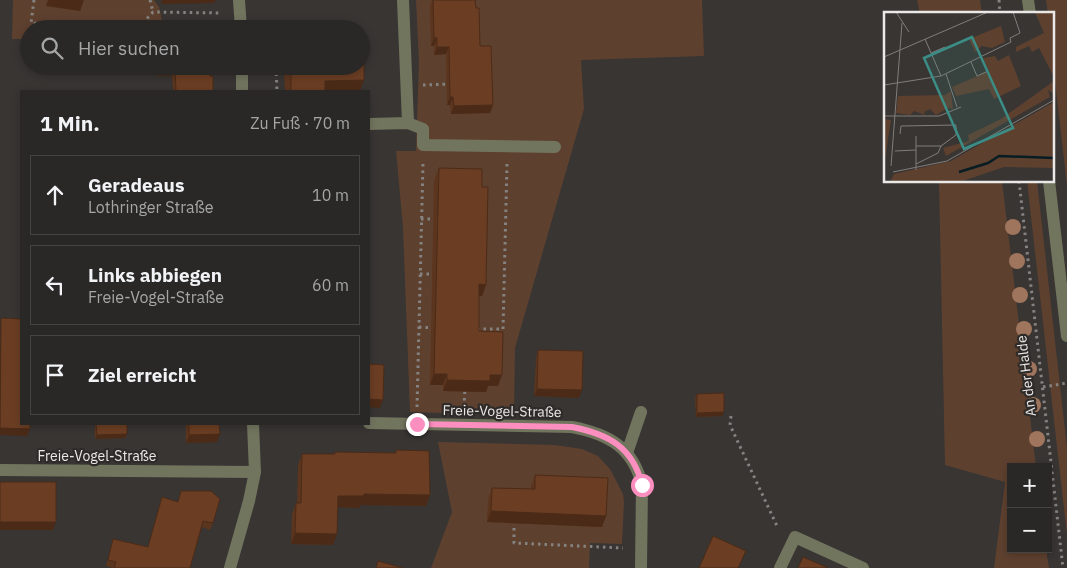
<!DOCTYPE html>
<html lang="de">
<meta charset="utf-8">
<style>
:root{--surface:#2a2826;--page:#363432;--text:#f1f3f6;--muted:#a5a6a7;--line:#464443}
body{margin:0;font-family:"IBM Plex Sans",sans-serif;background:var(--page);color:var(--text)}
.controls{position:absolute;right:15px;bottom:15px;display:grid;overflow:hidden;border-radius:0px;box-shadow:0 2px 8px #0003}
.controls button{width:45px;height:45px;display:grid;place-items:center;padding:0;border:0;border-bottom:1px solid var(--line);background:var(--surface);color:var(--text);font:25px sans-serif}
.stop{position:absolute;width:15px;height:15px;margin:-11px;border:4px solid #fd8ec0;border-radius:50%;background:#fff}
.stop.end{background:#fd8ec0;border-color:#fff;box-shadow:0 1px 5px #0008}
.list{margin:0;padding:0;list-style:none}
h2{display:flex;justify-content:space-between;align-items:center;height:65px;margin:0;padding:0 20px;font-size:21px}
h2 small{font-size:16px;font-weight:400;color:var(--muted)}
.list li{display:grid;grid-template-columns:32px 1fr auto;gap:15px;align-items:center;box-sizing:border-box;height:80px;margin:0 10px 10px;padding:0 10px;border:1px solid var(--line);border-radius:0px}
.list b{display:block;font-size:19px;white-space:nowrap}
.list p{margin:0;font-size:16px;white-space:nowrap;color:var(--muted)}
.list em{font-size:16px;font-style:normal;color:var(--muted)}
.icon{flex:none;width:28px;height:28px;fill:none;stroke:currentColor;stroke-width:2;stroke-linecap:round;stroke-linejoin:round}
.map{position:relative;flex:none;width:1067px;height:568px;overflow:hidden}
.search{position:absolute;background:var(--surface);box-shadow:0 2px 8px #0003;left:20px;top:20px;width:350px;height:55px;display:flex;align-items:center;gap:12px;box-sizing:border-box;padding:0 18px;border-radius:28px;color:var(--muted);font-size:19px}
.panel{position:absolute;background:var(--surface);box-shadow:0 2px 8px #0003;left:20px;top:90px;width:350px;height:335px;border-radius:0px}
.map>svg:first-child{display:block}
.green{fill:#5e402f}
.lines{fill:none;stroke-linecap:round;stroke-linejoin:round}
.path{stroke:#858381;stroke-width:3;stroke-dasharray:2.5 4;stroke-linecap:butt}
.minor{stroke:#72755e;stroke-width:12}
.tree{fill:#a0755d}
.wall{fill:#5c351e}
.shaded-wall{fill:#4b2b18}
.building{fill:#6b3e23;stroke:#4b2b18}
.route{stroke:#fd8ec0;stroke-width:6}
.labels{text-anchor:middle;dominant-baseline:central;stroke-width:4.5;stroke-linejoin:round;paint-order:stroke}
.street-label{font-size:14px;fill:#ebe9e8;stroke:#2e2b29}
.inset-river{fill:none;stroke:#081d23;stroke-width:2.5}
.inset-road{fill:none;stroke:#807d7b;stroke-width:1}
.view{fill:#3b8d86;fill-opacity:0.15;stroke:#3b8d86;stroke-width:2.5}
.inset-edge{fill:none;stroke:#ebe9e8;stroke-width:2.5}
</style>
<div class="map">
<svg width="1067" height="568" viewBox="0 0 1067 568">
<rect width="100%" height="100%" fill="#383533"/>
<path class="green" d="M13,0h141l5,7 5,22h-135v10h-17z
M416,0h286l2,56 -123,4 3,49 -69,239 -1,67 -104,-3 -7,-184 -7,-77h20l3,-89z
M917,0h63l2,14h-62z
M1046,0h21v186l-14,-122v-50h-5z
M939,181h63l34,286h-25v82h35l3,19h-55l11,-86 -60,-17z
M1027,181h10l30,267v87z
M438,442l117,3 27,4 16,7 12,13 13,25 1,7 -2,43 -32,-1 -1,25h-158l21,-56z"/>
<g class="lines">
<path class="path" d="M34,0l-3,23 100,6 11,-5 11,-12 68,1
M150,0l3,12
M999,0l1,14
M260,67h29
M276,67l1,24
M423,85l26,-1
M1019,181l44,387
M421,219h17
M420,274h16
M419,327l17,1
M477,329h26l4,-165
M1043,387l24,-4
M417,407l6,-244
M464,407l1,-19
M731,416l-1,9 47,101
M514,528v15l109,5"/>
<path class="minor" d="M239,0l2,29
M1028,0l2,14
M242,66v25
M408,123l15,6v16l132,2
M369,124l39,-1 -5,-123
M1049,181l18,155
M369,423l203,4c36,7 61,20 70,58l-1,83
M627,453l14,-41
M0,470l255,2
M230,568l19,-67 6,-29 -2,-48
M780,568l15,-31 68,31"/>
</g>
<g class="tree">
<circle cx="1013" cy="227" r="8"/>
<circle cx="1017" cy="261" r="8"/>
<circle cx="1020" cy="295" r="8"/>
<circle cx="1024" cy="329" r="8"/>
<circle cx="1029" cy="369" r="8"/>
<circle cx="1033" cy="405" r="8"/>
<circle cx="1037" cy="439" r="8"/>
</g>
<path class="wall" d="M432,0h43l5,46 13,59 -3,8 -39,1 -1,-9h-3l-1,-51 -12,1v-9h-3l-1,-41z
M155,66h54l1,10 3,15h-40l-1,-15h-17z
M286,66h75l-1,25h-75l-1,-19z
M439,168l43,19 4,98 -4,11h-3v35l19,55h-10l-2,6 -43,-1v-6h-13l4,-205z
M538,350l41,48 -45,-2 2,-38z
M697,394l25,22 -26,1 -1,-19z
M95,424h32v10l-2,4 -30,1z
M186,424h33l-2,18 -31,1z
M396,450l34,45 -4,11 -66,-1 -1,3 -21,-1 -5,38 -42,-1 1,-30 4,-11h1l1,-38 4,-11h32l1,-2 60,1z
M535,475l71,41 -4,11 -115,-5 1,-23 4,-11 39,1v-3z
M162,497l51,26 -3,7 -8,-3 -12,41h-77l-7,-2 7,-27 35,8z"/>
<path class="shaded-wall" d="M48,0h36l-4,11 -34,-5z
M162,0h54l-2,3 -53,1z
M434,38h3l-3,8h-3z
M437,47h12l-3,7 -12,1z
M175,68l-3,8h-17l3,-7z
M364,80l-4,11h-39l4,-10z
M450,97h3l-3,8h-3z
M493,105l-3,8 -39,1 3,-8z
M479,284l7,1 -4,11h-7z
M434,374h13l-4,11h-13z
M490,375h12l-4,11h-10l-2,6 -43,-1 4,-11z
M537,389l45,1 -3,8 -45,-2z
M369,399l14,1 -3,8 -11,-1z
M724,412l-2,4 -26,1 1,-4z
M0,428l30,1 -3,7 -27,-1z
M127,434l-2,4 -30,1 2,-4z
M220,434l-3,8 -31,1 3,-8z
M364,494l66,1 -4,11 -66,-1 -1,3 -25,-1 4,-11z
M491,511l115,5 -4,11 -115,-5z
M0,522h56l-3,8h-53z
M295,533l42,1 -4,11 -42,-1z"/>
<path class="building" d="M433,0h42l1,8h3l1,38h11l2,59 -39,1 -1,-9h-3l-1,-50h-12v-9h-3z
M361,45h3v35l-39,1v10h-34v-25h70z
M158,66h51l1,10h3v15h-37l-1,-23 -17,1z
M439,168l43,1v18h6l-2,98 -7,-1v47l24,1 -1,43h-12v6l-43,-1v-6h-13z
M1,318l20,1v105h9v5l-30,-1z
M538,350l45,1 -1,39 -45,-1z
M369,364l15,1 -1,35 -14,-1z
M724,393v19l-27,1v-19z
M96,424h31v10l-30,1z
M189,424h30l1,10 -31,1z
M396,450l33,1 1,44 -66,-1 -1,2h-25l-1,38 -42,-1 1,-30h5l1,-49h33v-2l61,1z
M535,475l73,3 -2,38 -115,-5 1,-23 43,1z
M0,482h56v40h-56z
M181,491h30l9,8 -7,24 -10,-2 -13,47h-76l2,-6 -8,-2 5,-21 35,8 14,-50 16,5z
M713,536l33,15 -8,17h-39z
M803,557l25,11h-30z
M378,561l25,7h-27z"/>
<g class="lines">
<path class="route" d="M417,424l155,3c36,7 61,20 70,58"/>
</g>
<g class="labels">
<g class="street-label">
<text transform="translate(1026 376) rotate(-97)">An der Halde</text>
<text transform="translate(502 411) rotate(1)">Freie-Vogel-Straße</text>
<text x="97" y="456">Freie-Vogel-Straße</text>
</g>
</g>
<g transform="translate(884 12)">
<rect width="170" height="170" fill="#383533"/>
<path d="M151,0h19v65l-15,-29 -7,4 -3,-6 -13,6v-5l28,-14zM117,14l4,16 -13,6 -10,-2 -7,6 -6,-13zM125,43l12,31 -27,13 -5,-10 -33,7 -4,-9 37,-16 -6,-13 12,-2 3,5zM170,69v13l-6,-4 2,7 -104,59 -3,-8 26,-7 -1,-6 33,-16zM67,79l2,18 -5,-1 -12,7 -6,-6 -6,3 1,3 -11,-4 -4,4 -14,-2 2,-17 47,-1zM170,90v66l-50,-1 -44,15h-70l4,-8 57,-13zM0,107l7,1 -7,46z" fill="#5e402f"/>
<path class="inset-river" d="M75,160l29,-9 11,-7 55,2"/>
<path class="inset-road" d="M12,0l13,20M126,26l10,-5 -7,-21M41,27l16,37M47,41l14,-6M0,45l104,-45M87,50l6,14 11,-5M62,62l11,33M0,73l57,-9 70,-34 -1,-4M0,104h55l22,-9M16,122l1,-8 55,-1v10l-15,11 -3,7 -22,11M32,124v34M32,134h25M11,139l21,-1M7,154l11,-143M9,160l54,-11 107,-61"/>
<path class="view" d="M88,25l41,91 -49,21 -40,-91z"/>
<rect width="170" height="170" class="inset-edge"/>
</g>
</svg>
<div class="controls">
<button>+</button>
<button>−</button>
</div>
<div class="stop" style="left:642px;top:485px"></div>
<div class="stop end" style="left:417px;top:424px"></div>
<div class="search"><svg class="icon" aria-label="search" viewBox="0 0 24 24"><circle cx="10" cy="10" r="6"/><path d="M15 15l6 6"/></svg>Hier suchen</div>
<section class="panel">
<h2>1 Min.<small>Zu Fuß · 70 m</small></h2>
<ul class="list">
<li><svg class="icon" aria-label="ahead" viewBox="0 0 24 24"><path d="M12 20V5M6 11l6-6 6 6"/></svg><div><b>Geradeaus</b><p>Lothringer Straße</p></div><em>10 m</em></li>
<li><svg class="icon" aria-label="left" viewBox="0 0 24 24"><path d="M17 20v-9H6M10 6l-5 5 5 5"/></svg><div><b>Links abbiegen</b><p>Freie-Vogel-Straße</p></div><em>60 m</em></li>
<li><svg class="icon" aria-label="arrive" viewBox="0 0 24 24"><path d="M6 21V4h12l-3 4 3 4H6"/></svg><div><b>Ziel erreicht</b></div></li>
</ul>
</section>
</div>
